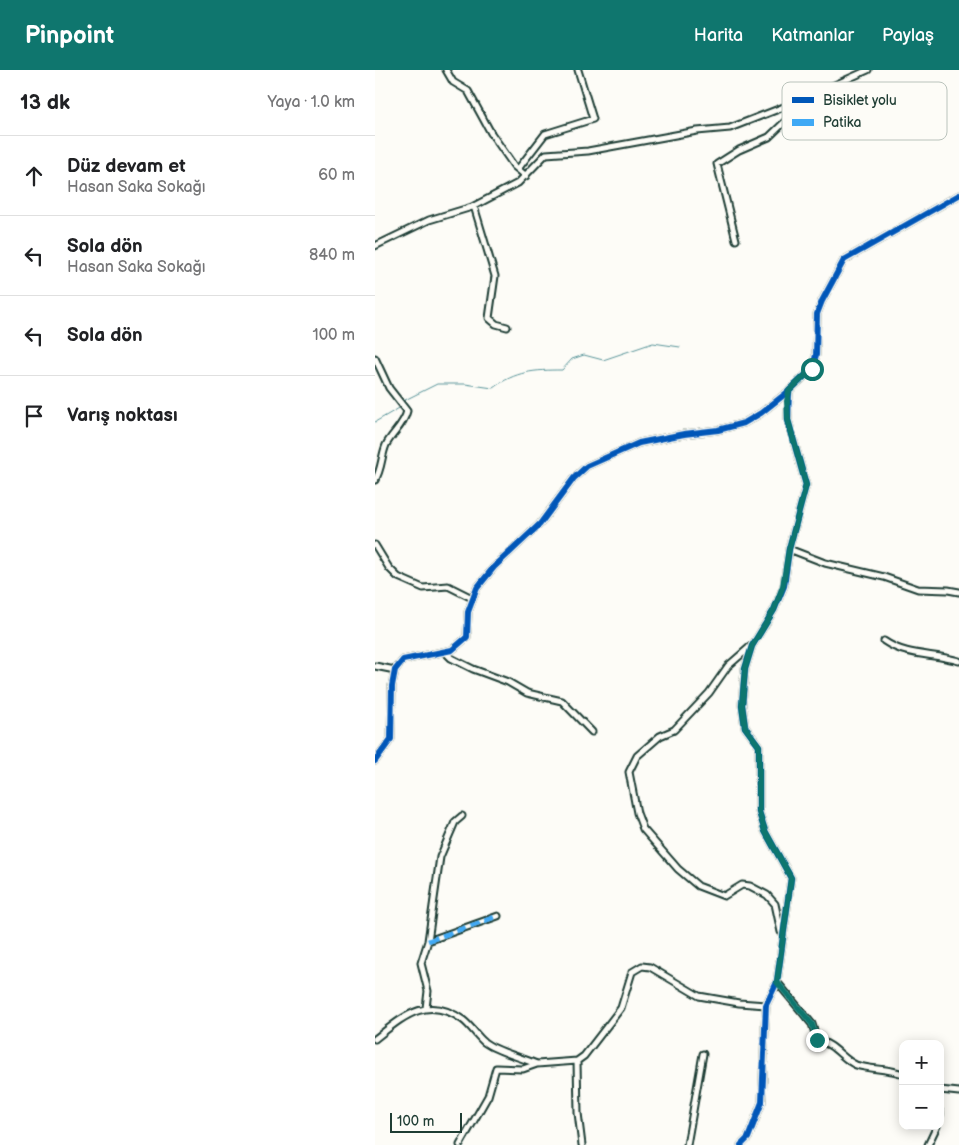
<!DOCTYPE html>
<html lang="tr">
<meta charset="utf-8">
<style>
:root{--surface:#fff;--page:#f2f2f2;--text:#202124;--muted:#757577;--line:#e0e0e0;--accent:#0f766e}
body{margin:0;font-family:"Balsamiq Sans",sans-serif;background:var(--page);color:var(--text)}
.controls{position:absolute;right:15px;bottom:15px;display:grid;overflow:hidden;border-radius:10px;box-shadow:0 2px 12px #0003}
.controls button{width:45px;height:45px;display:grid;place-items:center;padding:0;border:0;border-bottom:1px solid var(--line);background:var(--surface);color:var(--text);font:25px sans-serif}
.scale{position:absolute;left:15px;bottom:12px;width:72px;box-sizing:border-box;padding-left:5px;border:2px solid #1f3d34;border-top:0;font-size:14px;line-height:18px;white-space:nowrap;color:#1f3d34;-webkit-text-stroke:4px #fdfcf7;paint-order:stroke}
.stop{position:absolute;width:15px;height:15px;margin:-11px;border:4px solid #0f766e;border-radius:50%;background:#fff}
.stop.end{background:#0f766e;border-color:#fff;box-shadow:0 1px 5px #0008}
.list{margin:0;padding:0;list-style:none}
h2{display:flex;justify-content:space-between;align-items:center;height:65px;margin:0;padding:0 20px;font-size:21px}
h2 small{font-size:16px;font-weight:400;color:var(--muted)}
.list li{display:grid;grid-template-columns:32px 1fr auto;gap:15px;align-items:center;box-sizing:border-box;height:80px;padding:0 20px;border-top:1px solid var(--line)}
.list b{display:block;font-size:19px;white-space:nowrap}
.list p{margin:0;font-size:16px;white-space:nowrap;color:var(--muted)}
.list em{font-size:16px;font-style:normal;color:var(--muted)}
.icon{flex:none;width:28px;height:28px;fill:none;stroke:currentColor;stroke-width:2;stroke-linecap:round;stroke-linejoin:round}
.map{position:relative;flex:none;width:584px;height:1075px;overflow:hidden}
header{display:flex;align-items:center;gap:30px;box-sizing:border-box;height:70px;padding:0 25px;background:var(--accent);color:#fff}
header strong{font-size:24px}
nav{display:flex;gap:28px;margin-inline-start:auto;font-size:18px}
main{display:flex}
aside{flex:1;background:var(--surface)}
.map>svg:first-child{display:block}
.lines{fill:none;stroke-linecap:round;stroke-linejoin:round}
.stream{stroke:#5a959a;stroke-width:1}
.minor-casing{stroke:#1f3d34;stroke-width:9}
.minor{stroke:#fdfcf7;stroke-width:5}
.quiet{stroke:#3fa9f5;stroke-width:5;stroke-dasharray:10 5;stroke-linecap:butt}
.cycleway-casing{stroke:#fdfcf7;stroke-width:9}
.cycleway{stroke:#0057b8;stroke-width:6}
.route{stroke:#0f766e;stroke-width:6}
.key{fill:#fdfcf7;stroke:#bac3bc;stroke-width:1}
.key-label{font-size:14px;fill:#1f3d34}
</style>
<header>
<strong>Pinpoint</strong>
<nav><a>Harita</a><a>Katmanlar</a><a>Paylaş</a></nav>
</header>
<main>
<aside>
<h2>13 dk<small>Yaya · 1.0 km</small></h2>
<ul class="list">
<li><svg class="icon" aria-label="ahead" viewBox="0 0 24 24"><path d="M12 20V5M6 11l6-6 6 6"/></svg><div><b>Düz devam et</b><p>Hasan Saka Sokağı</p></div><em>60 m</em></li>
<li><svg class="icon" aria-label="left" viewBox="0 0 24 24"><path d="M17 20v-9H6M10 6l-5 5 5 5"/></svg><div><b>Sola dön</b><p>Hasan Saka Sokağı</p></div><em>840 m</em></li>
<li><svg class="icon" aria-label="left" viewBox="0 0 24 24"><path d="M17 20v-9H6M10 6l-5 5 5 5"/></svg><div><b>Sola dön</b></div><em>100 m</em></li>
<li><svg class="icon" aria-label="arrive" viewBox="0 0 24 24"><path d="M6 21V4h12l-3 4 3 4H6"/></svg><div><b>Varış noktası</b></div></li>
</ul>
</aside>
<div class="map">
<svg width="584" height="1075" viewBox="0 0 584 1075">
<rect width="100%" height="100%" fill="#fdfcf7"/>
<filter id="ink" filterUnits="userSpaceOnUse"><feTurbulence type="fractalNoise" baseFrequency=".02" numOctaves="2"/><feDisplacementMap in="SourceGraphic" scale="10" xChannelSelector="R" yChannelSelector="G"/><feConvolveMatrix kernelMatrix="1 2 1 2 8 2 1 2 1" color-interpolation-filters="sRGB"/></filter>
<g filter="url(#ink)">
<g class="lines">
<path class="stream" d="M28,331l34,-17h28l28,4c23,-17 41,-18 69,-18l10,-11 12,-4 19,5 50,-17 27,4
M0,352l26,-15"/>
<defs>
<path id="minor" d="M71,0l7,12 15,9 23,42 23,33 12,10
M143,99l27,-35 48,-15 -15,-49
M99,136l21,70 -6,42 7,6 11,3
M361,170l-19,-76 22,-14 30,-13 27,-26 -2,-8
M0,176l54,-26 43,-13 46,-24 28,-29 42,-3 109,-20 33,-3 64,-25 74,-33
M0,288l14,30 18,23c-3,14 -15,22 -21,34 -5,12 -4,24 -11,35
M0,475l14,23 9,9 25,11 25,-2 24,12
M414,479l36,14 59,14 34,12 30,1 11,2
M509,571c23,16 49,12 75,20
M376,576l-23,20 -19,27 -35,37 -14,6 -23,20 -8,16 8,41 6,16 35,40 20,17 26,10 18,-11 8,1 17,9 8,9 6,28
M70,582l6,6 22,11 35,13 19,11 35,8 30,31
M0,596l20,4
M0,691l16,-22 1,-53 3,-16 8,-10 49,-10 15,-13 1,-25 9,-24 17,-21 46,-43 34,-46 13,-12 52,-23 45,-9 34,-4 26,-7 17,-10 28,-22
M53,871l70,-25
M402,912l35,42 5,16c18,4 25,19 39,25 15,5 32,3 47,9
M51,938l2,-17 -7,-28 7,-22 12,-84 15,-35 7,-6
M0,969c28,-22 52,-45 88,-19 8,6 13,15 21,22 11,9 39,16 53,22l-14,5 -27,-1 -8,28 -28,49
M202,991l1,52 4,32
M162,994l40,-3 7,-5 37,-48 11,-36 10,-6 8,1 49,29 40,7 27,2
M565,1020l19,2
M565,1042v3
M312,1075l16,-91
M366,1075l7,-7 14,-36 4,-97 11,-23 14,-104 -26,-47 -6,-19v-66l-14,-19 -3,-22 3,-36 7,-23 22,-36 10,-24 5,-37 17,-64 -18,-65 1,-29 23,-22 4,-14 1,-41 5,-13 22,-41 115,-65
M553,1075l9,-19"/>
</defs>
<use href="#minor" class="minor-casing"/>
<use href="#minor" class="minor"/>
<path class="quiet" d="M53,871l70,-25"/>
<defs>
<path id="cycleway" d="M0,691l16,-22 1,-53 3,-16 8,-10 49,-10 15,-13 1,-25 9,-24 17,-21 46,-43 34,-46 13,-12 52,-23 45,-9 34,-4 26,-7 17,-10 28,-22
M366,1075l7,-7 14,-36 4,-97 11,-23 14,-104 -26,-47 -6,-19v-66l-14,-19 -3,-22 3,-36 7,-23 22,-36 10,-24 5,-37 17,-64 -18,-65 1,-29 23,-22 4,-14 1,-41 5,-13 22,-41 115,-65"/>
</defs>
<use href="#cycleway" class="cycleway-casing"/>
<use href="#cycleway" class="cycleway"/>
</g>
</g>
<g class="lines" filter="url(#ink)">
<path class="route" d="M437,299l-23,22 -2,10 1,19 18,65 -17,64 -6,37 -9,24 -22,36 -7,23 -3,36 3,22 14,19v66l6,19 26,47 -14,104 35,42 5,16"/>
</g>
<rect x="407" y="12" width="165" height="58" rx="8" class="key"/>
<rect x="417" y="27" width="22" height="6" fill="#0057b8"/>
<rect x="417" y="49" width="22" height="7" fill="#3fa9f5"/>
<g class="key-label">
<text x="448" y="35">Bisiklet yolu</text>
<text x="448" y="57">Patika</text>
</g>
</svg>
<div class="controls">
<button>+</button>
<button>−</button>
</div>
<div class="scale">100 m</div>
<div class="stop" style="left:437px;top:299px"></div>
<div class="stop end" style="left:442px;top:970px"></div>
</div>
</main>
